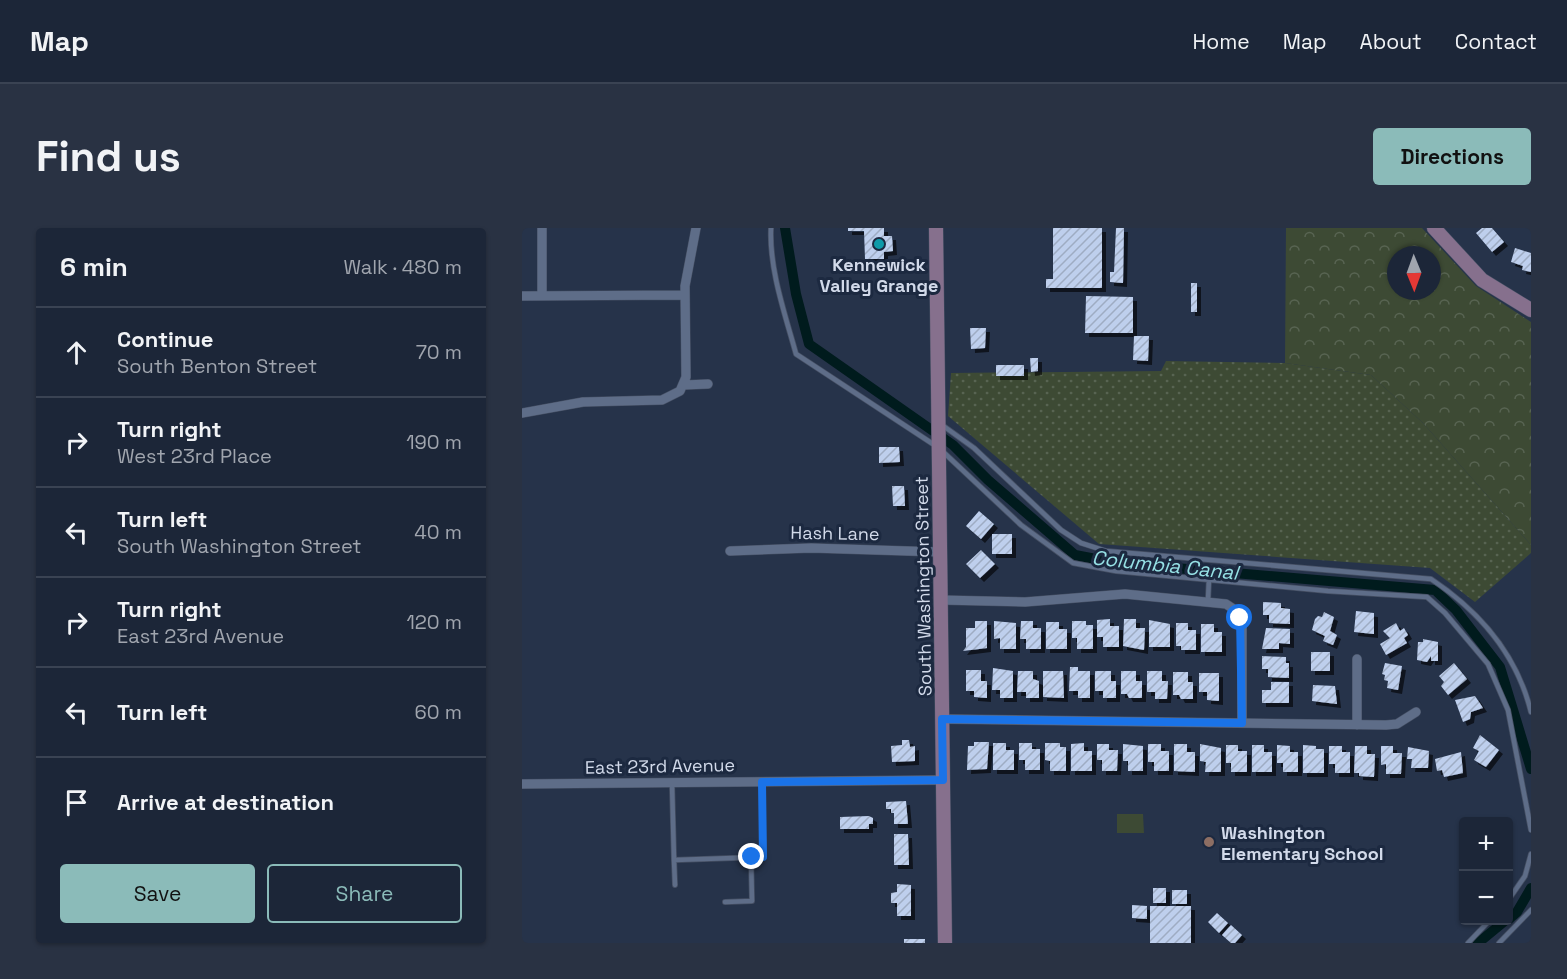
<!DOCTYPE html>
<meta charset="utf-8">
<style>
:root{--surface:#1c2638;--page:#293243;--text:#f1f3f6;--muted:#a0a5ae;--line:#3a4353;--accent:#8bbbb9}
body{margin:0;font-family:"Space Grotesk",sans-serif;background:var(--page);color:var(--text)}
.controls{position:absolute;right:18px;bottom:18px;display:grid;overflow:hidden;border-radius:6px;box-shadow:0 2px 4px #0004}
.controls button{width:54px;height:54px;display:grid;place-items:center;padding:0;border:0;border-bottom:2px solid var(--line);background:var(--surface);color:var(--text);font:30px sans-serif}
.compass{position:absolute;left:865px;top:18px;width:54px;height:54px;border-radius:50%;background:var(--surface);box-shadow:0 2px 4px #0004;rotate:179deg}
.stop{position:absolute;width:18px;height:18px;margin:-14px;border:4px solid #1a73e8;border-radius:50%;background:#fff}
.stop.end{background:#1a73e8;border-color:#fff;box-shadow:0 2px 6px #0008}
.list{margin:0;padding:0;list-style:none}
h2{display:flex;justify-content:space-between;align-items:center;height:78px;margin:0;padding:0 24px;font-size:26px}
h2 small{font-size:20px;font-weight:400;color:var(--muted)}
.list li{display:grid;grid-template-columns:39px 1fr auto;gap:18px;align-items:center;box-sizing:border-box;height:90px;padding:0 24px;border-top:2px solid var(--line)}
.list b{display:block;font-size:22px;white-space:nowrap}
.list p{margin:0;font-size:20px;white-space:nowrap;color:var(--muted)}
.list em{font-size:20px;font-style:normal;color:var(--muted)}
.actions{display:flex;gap:12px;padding:18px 24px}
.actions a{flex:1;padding:14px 0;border:2px solid var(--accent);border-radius:6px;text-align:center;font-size:21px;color:var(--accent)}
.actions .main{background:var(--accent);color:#111}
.icon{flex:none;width:33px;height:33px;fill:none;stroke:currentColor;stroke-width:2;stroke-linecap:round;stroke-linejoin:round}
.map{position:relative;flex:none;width:1009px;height:715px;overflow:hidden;border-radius:6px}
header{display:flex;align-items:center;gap:36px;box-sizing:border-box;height:84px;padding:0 30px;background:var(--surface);border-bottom:2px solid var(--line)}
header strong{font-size:28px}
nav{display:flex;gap:33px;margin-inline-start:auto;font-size:21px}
.intro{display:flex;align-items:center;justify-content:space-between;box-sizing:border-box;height:144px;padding:0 36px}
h1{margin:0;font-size:42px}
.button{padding:15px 27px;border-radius:6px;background:var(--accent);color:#111;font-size:21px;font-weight:700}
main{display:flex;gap:36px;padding:0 36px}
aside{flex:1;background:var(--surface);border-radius:6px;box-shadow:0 2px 4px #0004}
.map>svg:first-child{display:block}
.grass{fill:url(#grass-dots)}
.forest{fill:url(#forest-crowns);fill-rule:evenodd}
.green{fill:#3d4a34}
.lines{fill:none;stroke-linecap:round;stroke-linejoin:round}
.canal{stroke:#001b1d;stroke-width:10}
.building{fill:url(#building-hatch);filter:url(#shadow)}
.lane-casing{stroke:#465064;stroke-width:6}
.street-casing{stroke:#465064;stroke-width:10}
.secondary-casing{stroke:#465064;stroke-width:15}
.lane{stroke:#5e6d88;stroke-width:4.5}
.street{stroke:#5e6d88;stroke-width:9}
.secondary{stroke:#86708d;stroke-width:14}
.route{stroke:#1a73e8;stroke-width:8}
.culture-dot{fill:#0f9aa8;stroke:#1c2940;stroke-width:2}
.education-dot{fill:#8d6e63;stroke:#1c2940;stroke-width:2}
.labels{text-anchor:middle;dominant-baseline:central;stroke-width:6;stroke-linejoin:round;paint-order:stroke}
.poi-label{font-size:18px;font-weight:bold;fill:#d2daea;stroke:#1c2940}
.street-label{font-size:18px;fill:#d2daea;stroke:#1c2940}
.water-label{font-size:20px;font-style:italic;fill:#96e1e5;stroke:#1c2940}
</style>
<header>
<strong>Map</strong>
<nav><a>Home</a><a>Map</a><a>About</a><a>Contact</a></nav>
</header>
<div class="intro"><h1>Find us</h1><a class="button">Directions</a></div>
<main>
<aside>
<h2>6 min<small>Walk · 480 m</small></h2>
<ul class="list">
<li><svg class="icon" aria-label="ahead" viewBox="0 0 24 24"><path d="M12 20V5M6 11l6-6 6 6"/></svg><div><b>Continue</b><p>South Benton Street</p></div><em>70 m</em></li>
<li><svg class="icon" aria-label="right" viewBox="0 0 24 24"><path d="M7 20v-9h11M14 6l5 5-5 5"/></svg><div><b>Turn right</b><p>West 23rd Place</p></div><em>190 m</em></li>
<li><svg class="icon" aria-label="left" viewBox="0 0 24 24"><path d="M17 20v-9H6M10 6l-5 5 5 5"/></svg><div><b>Turn left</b><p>South Washington Street</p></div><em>40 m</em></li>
<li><svg class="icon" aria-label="right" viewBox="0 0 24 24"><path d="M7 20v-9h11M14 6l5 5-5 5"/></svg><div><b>Turn right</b><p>East 23rd Avenue</p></div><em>120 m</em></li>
<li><svg class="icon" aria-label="left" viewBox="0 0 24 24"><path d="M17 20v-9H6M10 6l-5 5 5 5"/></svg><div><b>Turn left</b></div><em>60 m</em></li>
<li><svg class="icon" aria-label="arrive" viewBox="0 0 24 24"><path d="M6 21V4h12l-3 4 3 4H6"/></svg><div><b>Arrive at destination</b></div></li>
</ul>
<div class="actions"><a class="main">Save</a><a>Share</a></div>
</aside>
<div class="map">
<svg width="1009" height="715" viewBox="0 0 1009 715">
<defs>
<pattern id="grass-dots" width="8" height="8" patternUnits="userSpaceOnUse" patternTransform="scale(1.5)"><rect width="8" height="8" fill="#3d4a34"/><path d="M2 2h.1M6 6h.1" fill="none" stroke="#586452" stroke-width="1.8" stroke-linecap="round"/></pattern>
<pattern id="forest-crowns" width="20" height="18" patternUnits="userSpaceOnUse" patternTransform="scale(1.5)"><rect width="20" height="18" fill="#3d4a34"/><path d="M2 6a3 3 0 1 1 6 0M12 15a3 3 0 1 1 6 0" fill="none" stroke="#586452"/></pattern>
<pattern id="building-hatch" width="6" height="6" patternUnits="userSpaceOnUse" patternTransform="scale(1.5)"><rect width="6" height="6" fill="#becfed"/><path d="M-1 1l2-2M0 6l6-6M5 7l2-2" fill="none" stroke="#9eacc3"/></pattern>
<filter id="shadow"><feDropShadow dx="4" dy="4" stdDeviation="0" flood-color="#0009"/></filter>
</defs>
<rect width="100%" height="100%" fill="#26334a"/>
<path class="grass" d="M644,133l119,2 86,12 52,48 108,122v8l-56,49 -45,-34 -331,-24 -151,-128 3,-43 210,-2z"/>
<path class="forest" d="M764,0h136l54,58 55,36v223l-108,-122 -52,-48 -86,-12zM874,27h36v36h-36z"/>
<path class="green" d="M595,586h26l1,19h-27z"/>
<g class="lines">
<path class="canal" d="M263,0l11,66 13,50 144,101 35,35 87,75 42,8 318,27 21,20 44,57 31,102
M987,691l8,-7 14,-24
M956,715l28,-23"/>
</g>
<path class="building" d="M326,0h36v8h8l1,15 -9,1v7h-19l-1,-28h-16z
M531,0h49v60h-56v-9h7z
M594,0h8l-1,55 -13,-1v-10h4z
M960,0h10l12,14 -12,10 -16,-19z
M993,20l16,5v19l-9,-2 1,-4 -12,-4z
M669,55h6v29h-6z
M564,68l47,1v36h-48z
M448,100h16l-1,20 -14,1z
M612,108h15l-1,25 -15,-1z
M508,130h8v13l-7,1z
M474,137h28v11h-28z
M357,219h20l1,15 -21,1z
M370,258h12l1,20h-12z
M457,283l15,13 -13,15 -15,-13z
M470,306h20v20h-20z
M459,322l14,14 -15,14 -14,-14z
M741,374l18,1v5l9,1v15l-21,-1v-8h-6z
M834,383l18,2v21l-20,-2z
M802,384l10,5 -4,14 7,4 -4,10 -10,-4 2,-5 -13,-6 3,-11 3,-3 4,1z
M588,391v7h9v21h-16v-10h-6v-17z
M602,391h12v9h9l-1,22 -21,-4z
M627,392l21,4v23h-21z
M453,393h12v27l-24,3 3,-4v-19h9z
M472,393l22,2v26h-16v-11l-6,1z
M499,393h12v7h8v21h-15v-10h-6z
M550,393h14v4h7v24h-16v-11h-5z
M524,394h13v7h8v20h-21z
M654,395h12v7h8v20h-15v-4h-5z
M874,395l4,8 4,-3 4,7 -4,3 3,5 -21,12 -6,-11 10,-6 -7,-7z
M679,396h13v8h8v20h-21z
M744,400l24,1v15l-11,-1v6h-17z
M901,411l15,3v19h-7v-5l-4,6 -10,-2 1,-18h5z
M789,424h19v19h-19z
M740,428l24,1v6h3v15l-21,-1v-8h-6z
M863,435l17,3 -4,24 -11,-2 1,-7 -4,-1 1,-5 -3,-1z
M932,435l13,16 -19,16 -7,-9 3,-4 -5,-6z
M548,439h8v4h12v27h-12v-7h-9z
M471,440l20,3v27h-13v-8h-8z
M444,442h15v11h6v17l-13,-1v-6h-8z
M496,443h15v8l6,2v17h-13v-6h-9z
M521,443h20l1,27 -21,-1z
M573,443h16v10h5v17h-13v-7h-8z
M599,443h15v10h6v17h-13l-2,-4h-6z
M625,443h15v10h6l-1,18h-12v-7h-8z
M651,444h15v10h5v17h-12l-2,-4h-6z
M677,445h20v28l-12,-1v-8h-8z
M749,454h18v21h-27v-13h9z
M791,457l22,1 2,18 -25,-3z
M953,468l8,12 -12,4 -1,7 -7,3 -8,-22z
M958,507l19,15 -13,17 -12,-7 5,-9 -6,-3z
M380,512h7l1,7 5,-1v15l-23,1 -1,-16 11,-1z
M452,514h15l-2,27 -20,1 1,-24h6z
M471,515h13v7h8v20h-21z
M497,515h13v6h8v21h-15v-10h-6z
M523,515h15v4h6v24h-16v-10l-5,-1z
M562,515v8h8v20h-21v-27z
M575,516h12v6h9l-1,21h-15v-11h-5z
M601,516l20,2v25h-15v-10h-5z
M626,516h13v7h8v20h-15v-9h-6z
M652,516h13v8h8v20l-21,-1z
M678,516l21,4v24h-16l1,-10 -6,-1z
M704,517h12v6h9v21h-16v-9h-5z
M730,517h12v7h8v20h-20z
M755,517l13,1v6h8v20h-15v-9h-6z
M781,517l13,1v3h8v24h-21z
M807,518h13v6h8v21h-15v-9h-6z
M833,518h12v8h8l-1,23 -15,-1v-3h-5z
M859,518h12v7h9l-1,21h-15v-10l-5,1z
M886,519l21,4 -1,17h-17l1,-9h-5z
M939,524l2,21 -19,4 -2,-7 -5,1 -2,-12z
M384,573l2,23h-14v-11h-3v-4h-5v-7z
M347,588l4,2v6h-4v5h-29v-12z
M372,606h14l1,31h-15z
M375,656l14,1v31h-14v-13h-6v-10l6,-1z
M631,660h13v15h-13z
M650,662h15v14h-15z
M610,677l15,1v13l-15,-1z
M628,678h41v37h-41z
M695,685l11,10 -9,10 -11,-11z
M709,697l11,10 -7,8h-4l-9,-8z
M382,711h21v4h-21z"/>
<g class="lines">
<defs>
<path id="lane" d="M249,0c-2,41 14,86 25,126l143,94 82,77 52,38 43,8 212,20 99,6 18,16 43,51 20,46 23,120
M420,197l32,23 87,82 20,13 25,8 325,28c48,32 86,76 100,133
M686,372l1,-21
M150,555l2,77 89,-3 -1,-76
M152,632l1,25
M987,671l16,-23 6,-22
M203,674l27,-1 -1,-44
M946,715l22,-23
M977,715l32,-33"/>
<path id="street" d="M20,0v68
M0,68l162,-1
M162,157l24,-1
M0,185l61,-11 79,-2 18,-9 6,-14 -1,-91 11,-58
M208,323l81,-3 129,4
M419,372l84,2 100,-8 101,10 9,6 7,14v99
M420,491l444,6 11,-1 19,-12
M835,497v-66
M0,556l421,-4"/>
<path id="secondary" d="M414,0l9,715
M912,0l48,52 49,30"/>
</defs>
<use href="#lane" class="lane-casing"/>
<use href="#street" class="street-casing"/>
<use href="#secondary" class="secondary-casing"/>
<use href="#lane" class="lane"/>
<use href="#street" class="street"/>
<use href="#secondary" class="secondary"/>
</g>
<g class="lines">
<path class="route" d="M230,629h11l-1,-75 181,-2 -1,-61 300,4 -2,-105"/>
</g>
<circle class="culture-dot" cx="357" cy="16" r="6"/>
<circle class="education-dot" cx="687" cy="614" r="6"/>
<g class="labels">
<g class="poi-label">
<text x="357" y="36">Kennewick<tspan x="357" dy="21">Valley Grange</tspan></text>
<text x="699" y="604" text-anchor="start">Washington<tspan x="699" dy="21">Elementary School</tspan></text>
</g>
<g class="street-label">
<text transform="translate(313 305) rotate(1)">Hash Lane</text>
<text transform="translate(401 358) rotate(-91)">South Washington Street</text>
<text transform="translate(138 538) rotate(-1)">East 23rd Avenue</text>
</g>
<g class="water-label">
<text transform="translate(643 337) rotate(6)">Columbia Canal</text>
</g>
</g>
</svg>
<div class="controls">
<button>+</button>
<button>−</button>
</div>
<svg class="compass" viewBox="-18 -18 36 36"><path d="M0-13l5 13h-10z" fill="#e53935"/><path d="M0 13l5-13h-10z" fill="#a0a5ae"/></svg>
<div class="stop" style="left:718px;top:390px"></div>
<div class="stop end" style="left:230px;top:629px"></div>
</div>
</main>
